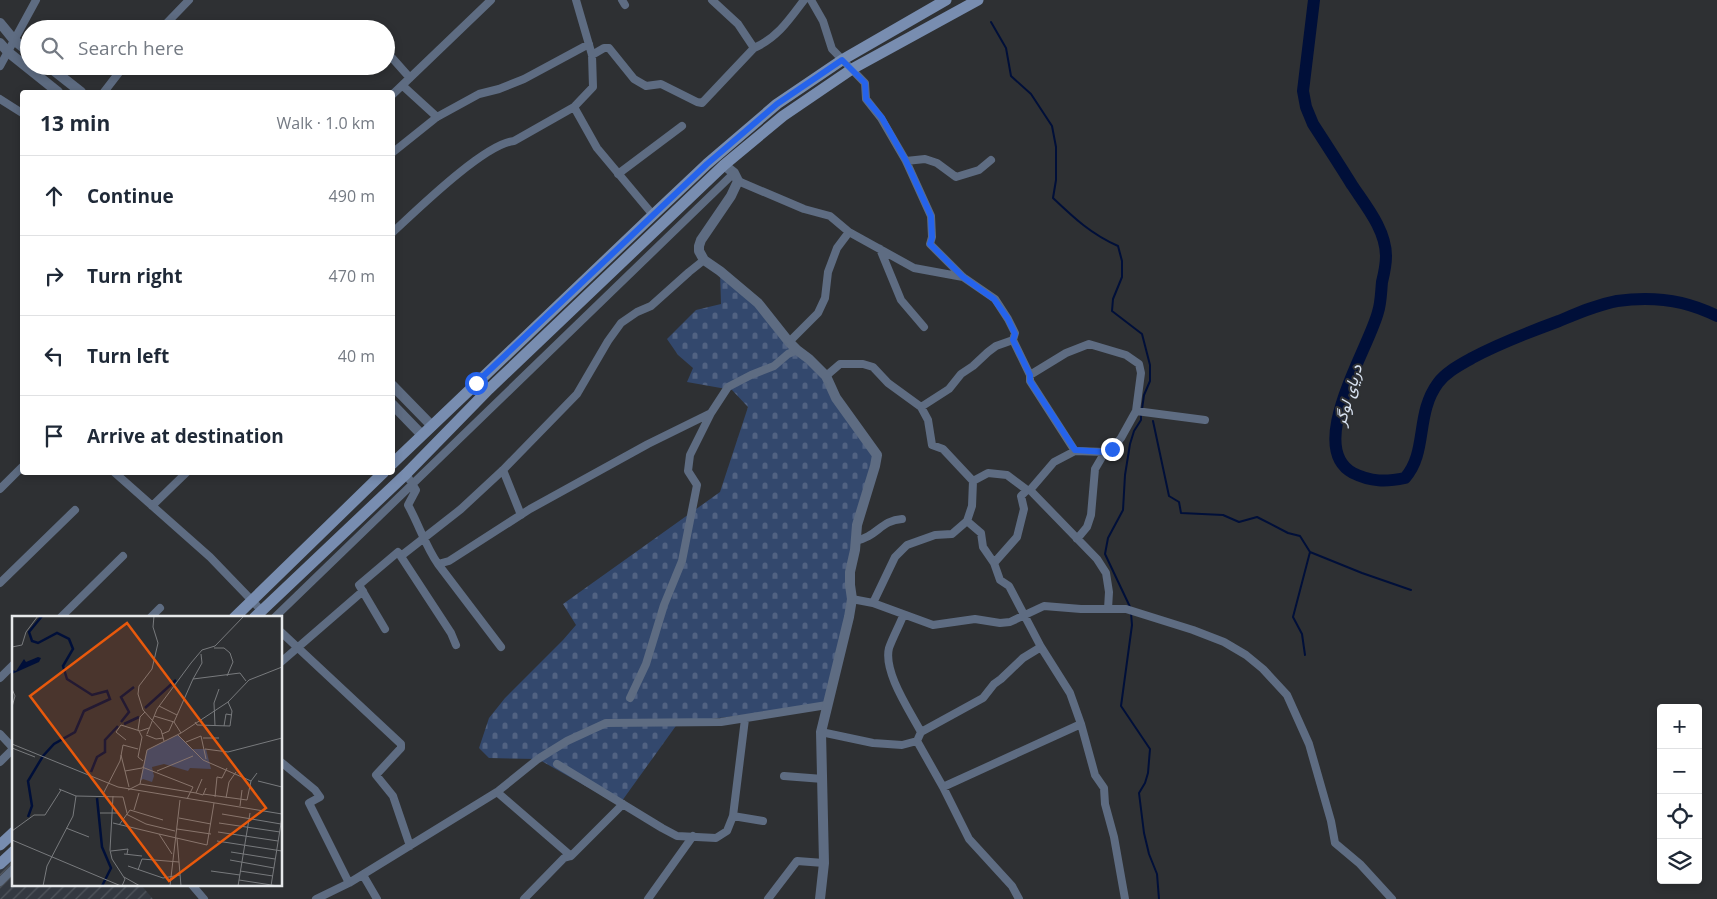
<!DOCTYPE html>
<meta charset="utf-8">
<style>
:root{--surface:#fff;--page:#f6f6f7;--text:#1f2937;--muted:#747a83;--line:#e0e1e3}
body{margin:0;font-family:"Open Sans",Vazirmatn,sans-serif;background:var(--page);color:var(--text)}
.controls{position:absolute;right:15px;bottom:15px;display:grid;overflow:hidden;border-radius:5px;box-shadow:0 2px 8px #0003}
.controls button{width:45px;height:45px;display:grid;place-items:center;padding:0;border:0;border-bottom:1px solid var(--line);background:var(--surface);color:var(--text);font:25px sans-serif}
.stop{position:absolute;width:15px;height:15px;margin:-11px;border:4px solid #2563eb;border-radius:50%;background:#fff}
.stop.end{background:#2563eb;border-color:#fff;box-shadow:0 1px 5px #0008}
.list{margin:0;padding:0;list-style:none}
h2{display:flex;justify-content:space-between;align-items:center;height:65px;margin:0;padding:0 20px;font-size:21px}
h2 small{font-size:16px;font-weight:400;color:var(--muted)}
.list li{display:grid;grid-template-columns:32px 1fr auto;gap:15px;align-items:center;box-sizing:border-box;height:80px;padding:0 20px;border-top:1px solid var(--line)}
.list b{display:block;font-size:19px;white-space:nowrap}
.list em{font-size:16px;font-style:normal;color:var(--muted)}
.icon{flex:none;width:28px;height:28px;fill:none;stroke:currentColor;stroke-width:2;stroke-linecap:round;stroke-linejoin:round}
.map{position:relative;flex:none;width:1717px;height:899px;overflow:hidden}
.search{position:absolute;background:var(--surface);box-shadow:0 2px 8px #0003;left:20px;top:20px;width:375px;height:55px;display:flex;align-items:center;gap:12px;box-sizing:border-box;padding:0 18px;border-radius:28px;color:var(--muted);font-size:19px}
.panel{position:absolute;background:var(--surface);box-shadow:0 2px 8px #0003;left:20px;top:90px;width:375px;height:385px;border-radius:5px}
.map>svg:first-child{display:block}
.industrial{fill:url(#industrial-furrows)}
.cemetery{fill:url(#cemetery-stones)}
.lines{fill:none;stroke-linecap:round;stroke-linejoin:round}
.stream{stroke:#000f39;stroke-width:2}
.river{stroke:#000f39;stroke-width:12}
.minor{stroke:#5e6c82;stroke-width:8}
.tertiary{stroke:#5e6c82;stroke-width:10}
.secondary{stroke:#788db0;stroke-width:11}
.route{stroke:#2563eb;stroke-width:6}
.labels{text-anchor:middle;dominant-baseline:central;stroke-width:4;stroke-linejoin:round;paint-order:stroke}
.water-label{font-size:16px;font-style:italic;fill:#d9e3f2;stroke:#2e3033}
.inset-river{fill:none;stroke:#000f39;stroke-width:2.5}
.inset-road{fill:none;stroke:#787a7d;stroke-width:1}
.view{fill:#e8590c;fill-opacity:0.15;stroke:#e8590c;stroke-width:2.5}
.inset-edge{fill:none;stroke:#e7e9eb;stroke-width:2.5}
</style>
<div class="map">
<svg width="1717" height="899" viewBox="0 0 1717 899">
<defs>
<pattern id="industrial-furrows" width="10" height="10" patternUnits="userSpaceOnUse" patternTransform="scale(1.25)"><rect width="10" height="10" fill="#343941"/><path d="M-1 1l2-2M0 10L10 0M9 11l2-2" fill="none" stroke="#51565d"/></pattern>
<pattern id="cemetery-stones" width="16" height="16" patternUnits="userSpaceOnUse" patternTransform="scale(1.25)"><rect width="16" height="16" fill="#33486d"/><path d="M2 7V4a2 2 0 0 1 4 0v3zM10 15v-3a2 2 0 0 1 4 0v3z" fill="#516282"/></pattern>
</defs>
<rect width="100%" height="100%" fill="#2e3033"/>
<path class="industrial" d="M14,851v34h127l12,14h-153v-35z"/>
<path class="cemetery" d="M720,271l89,88 68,96 -20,70 -5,74 -25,106 -149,18 -59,82 -81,-46 -49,-1 -10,-10 10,-30 16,-20 58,-58 13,-15 -13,-21 157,-112 28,-85 -16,-17 -45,-8 6,-14 -15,-13 -11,-16 29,-29 25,-6z"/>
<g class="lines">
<path class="stream" d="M991,22l15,26 5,28 20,18 21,32 4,21v33l-3,18c21,20 38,36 65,48l4,15v16l-9,22 -1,12 30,23 8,31v16l-6,14 -2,14
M1153,421l16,75 10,6 2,11 42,2 16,7 18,-5 31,16 12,3 10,16 -17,65 9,17 3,21
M1310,552l52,21 49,17
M1131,609l-26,-55 3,-16 15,-28 2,-35 5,-31 4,-13 7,-11v-6
M1131,613l1,12 -11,81 29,43 -2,24 -3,10 -6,10 5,40 5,21 8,20 2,25"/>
<path class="river" d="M1314,0l-11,91 3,16 7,17c13,20 26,40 39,61 14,21 34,45 34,71 0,8 -2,18 -4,26 -1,10 -1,21 -4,30 -9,36 -73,135 -25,161 18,9 33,9 52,5 23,-26 10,-64 33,-95 8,-11 22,-18 34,-25 28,-15 57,-26 87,-37 19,-8 37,-16 58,-20 34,-5 69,-1 100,15"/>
<path class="minor" d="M622,0l3,5
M712,0l26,24 16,24
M811,0l12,21 9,28 33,34 1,16 15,19 25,43 25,55 1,21 -2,7 33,33 32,22 13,20 7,14 -2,7 -17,6 -8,6 -15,14 -12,8 -12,15 -28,18
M161,29l28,-29
M386,51l24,27
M592,55l12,-7h5l25,31 12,7 15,-2 36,18 5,1 52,-55c23,-10 35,-28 50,-48
M0,66l36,-66
M403,86l34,31
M104,92l20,-26
M392,95l99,-95
M0,99l22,14
M574,107l23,41 56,67
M392,153l45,-36 42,-23 20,-5 25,-10 65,-35
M906,161l19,-2 12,4 19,14 23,-7 12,-10
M618,174l64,-48
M738,181l66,28 26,7 19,16 65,36 49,9
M392,233c24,-22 92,-89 122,-92l60,-34 19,-20 -1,-32 -16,-55
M880,249l21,51 23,27
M1013,340l17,35v6l45,70
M789,342l29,-29 7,-15 3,-26 9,-24 12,-16
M826,376l14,-12h23l10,3 15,16 33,24 7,13 4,25 11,4 30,32 15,-8 19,2 20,15
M1136,411l69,9
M503,470l18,45
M114,472l96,85 51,53
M406,474l10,16 -8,15c11,20 17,40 30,59l11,-3 81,-52 118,-65 63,-31 17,-26 23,-12 23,-9 14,-12 9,-4
M0,489l22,-22
M1030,490l67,69 9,14 3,19 -1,17
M152,506l35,-34
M967,521l14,12 2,14 11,16 6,17 9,6 32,61 29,46 11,31 14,51 9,13 1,16 9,33 11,62
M1077,539l10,-12 4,-12 4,-46 10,-17
M855,541c22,-4 26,-21 47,-22
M401,556l60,-47 42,-39 74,-76 31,-53 13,-18 16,-11 14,-6 38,-34 15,-12
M994,563l23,-26 7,-28 -3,-13 6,-6h3l24,-28 21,-11 30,1 7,-3 9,-11 15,-27 5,-38 -2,-9 -13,-9 -37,-11 -23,9 -36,22
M438,564l63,83
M0,583l75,-73
M852,599l21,4 60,22 42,-6 25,4 10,-1 34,-16 37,3h45l67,21 31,12 22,13 17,14 24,26 22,49 22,77 4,22 25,21 32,35
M873,603l22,-46 12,-12 28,-10 17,-1 15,-13 5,-15 1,-25
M903,616c-4,10 -10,21 -14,32 -6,24 21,63 32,84
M60,618l63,-62
M150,618l10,-10
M274,618l460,-445
M385,629l-26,-44 39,-33 53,81 5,12
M281,632l120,112v4l-25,27 17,21 17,50
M281,662l82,-71
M0,678l14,-14
M630,698l16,-34 18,-59 18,-44 15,-76 -9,-14 2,-16 21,-42
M821,732l52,11 29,2 15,-4 26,46 26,52 43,47 7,13
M0,734l14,15
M917,741l4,-9 62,-34 11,-14 7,-5 22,-21 18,-11
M0,762l14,-14
M281,762l34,28 5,7 -11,6 40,80
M557,764l105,64 15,8 39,2 11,-7 6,-15 12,-97
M784,776l39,3
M943,787l138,-63
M497,792l74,64
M733,816l30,5
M363,875l14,24
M0,882l14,-14
M192,885l12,14
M316,899l33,-16 148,-91 41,-33 29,-18 39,-18 115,-1 106,-17
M524,899l40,-41 7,-2 52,-52
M648,899l45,-63
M768,899l29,-38 27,2"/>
<path class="tertiary" d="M0,23l14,17 15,12
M0,43l8,9 50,40
M48,66l33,26
M724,165l10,8 4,8 -7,15 -30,44 -2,6v5l5,9 16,11 38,32 31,39 8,8 12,9 17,17 10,22 41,57 -2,11 -18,59 -2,25 -5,22v13l2,14 -3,18 -28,115 3,131 -4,36
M392,385l40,41
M392,404l30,31"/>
<path class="secondary" d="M392,464l261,-249 54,-51 70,-60 65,-44 104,-60
M234,618l150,-146
M254,618l152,-144 83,-85 235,-224 59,-49 69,-47 126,-69
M0,845l14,-13
M0,864l14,-13"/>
</g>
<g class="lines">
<path class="route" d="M476,383l231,-219 70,-60 65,-44 23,23 1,16 16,19 24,43 25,55 1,22 -2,6 33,33 31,22 14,20 7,15 -2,6 17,35v6l45,69 30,2 7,-3"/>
</g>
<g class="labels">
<g class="water-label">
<text transform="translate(1348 395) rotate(-74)">دریای لوگر</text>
</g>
</g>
<g transform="translate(12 616)">
<rect width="270" height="270" fill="#2e3033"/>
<path d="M166,119l14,14h14l5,20 -21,-1 -2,3 -24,-7 -12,3 2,9 -2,6 -9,-3 -3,2 7,-31z" fill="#33486d"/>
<path d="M26,41l3,1 -2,4 -27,12v-4l4,1 8,-12 2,3z" fill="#000f39"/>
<path class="inset-river" d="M133,92l31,-28M109,106l8,-10 -8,-15 13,-10M112,108l15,-7M79,156l6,-15 8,-5v-12l13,-14M85,182l5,49 9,21 -9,18M16,201l4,-11 -4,-25 15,-25 11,-12 21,-12 9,-21 26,-12 -3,-8 -15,4 -25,-16 -4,-13 10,-17 -4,-10 -12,-6 -19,10 -6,-2 -3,-9 13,-16"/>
<path class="inset-road" d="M142,0l-1,11 5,16 -6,26 -13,17 -1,8 5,16 18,20 3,11M0,31l10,-2 4,-13 12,-16M202,32h10l6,5 3,9 -6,14M181,63l9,-16 -1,-9M0,73l3,7 -3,11M147,90l18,9M142,100l20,6M183,106l2,3 33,1 2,-15 -4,-9M203,110l-1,-23 5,-14M212,110l2,-12 6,1M126,114l2,-13 5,-5M127,115l3,6 -4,20 5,4M169,117l-7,-11 19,-43 47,-6 6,8M135,118l10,-25 34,-46 11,-13 13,-4 29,-30M150,118l7,-3 4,-9M134,119l10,4 7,-1M166,119l25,25 48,21 6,-8M191,122h16M114,124l-10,-8 5,-7 19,6 9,-3M174,126l15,-6 5,23M0,128l106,43 164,27M0,132l23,9M193,133l23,3 54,-14M109,139l8,32M130,151l51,20 -6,12M113,155l17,-3M145,155l36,-15M190,163l-6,14 7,2 3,-7M246,165l24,6M128,168l56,9M47,173l17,7 47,1 4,16M116,174l12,-6 7,-34 34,-17 47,-31 21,-22 33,-13M91,178l17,-33 3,-16 15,4M191,178l44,6 4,-19M101,180l-3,54 2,9 13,20 -3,7M203,181l2,-20 5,1 5,-10M214,182l3,-16 7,-10M228,190l2,-16M122,194l5,-17M88,197h19M114,198l20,10 29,7M210,198l59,10M167,202l32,6M101,207l46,11 13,20M207,207l61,9M107,209l11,-15 33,10M54,212l23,9M165,213l34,5M0,215l22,-16h11l16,-25M206,216l60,9M147,218l48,11 7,-42M165,222l4,48M0,224l109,46M205,225l65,10M99,235l17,-2 -1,5M219,236l44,7M112,238l18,2M218,244l44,8M116,250l35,12 17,-3M126,254l4,-11 37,3M199,255l29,4M228,255l33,5M112,261l16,9M227,264l39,6M31,270l4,-20 26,-50 3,-20M158,270l10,-86M226,270l12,-73M259,270l11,-69"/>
<path class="view" d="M115,7l139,185 -97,73 -139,-185z"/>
<rect width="270" height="270" class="inset-edge"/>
</g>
</svg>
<div class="controls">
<button>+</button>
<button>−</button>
<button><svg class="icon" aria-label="locate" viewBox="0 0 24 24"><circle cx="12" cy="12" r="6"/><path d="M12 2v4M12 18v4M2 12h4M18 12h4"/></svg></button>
<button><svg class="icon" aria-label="layers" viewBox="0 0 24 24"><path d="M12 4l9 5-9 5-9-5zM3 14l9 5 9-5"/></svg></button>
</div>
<div class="stop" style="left:476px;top:383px"></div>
<div class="stop end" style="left:1112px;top:449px"></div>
<div class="search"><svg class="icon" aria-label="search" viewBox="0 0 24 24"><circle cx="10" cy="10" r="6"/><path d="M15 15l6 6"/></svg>Search here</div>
<section class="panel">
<h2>13 min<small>Walk · 1.0 km</small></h2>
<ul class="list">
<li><svg class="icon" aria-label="ahead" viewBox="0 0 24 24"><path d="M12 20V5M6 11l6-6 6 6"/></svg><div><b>Continue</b></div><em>490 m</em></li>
<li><svg class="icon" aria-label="right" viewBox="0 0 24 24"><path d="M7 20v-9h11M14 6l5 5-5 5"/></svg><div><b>Turn right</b></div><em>470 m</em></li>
<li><svg class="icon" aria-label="left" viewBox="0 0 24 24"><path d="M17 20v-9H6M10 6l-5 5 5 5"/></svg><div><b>Turn left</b></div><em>40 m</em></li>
<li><svg class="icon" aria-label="arrive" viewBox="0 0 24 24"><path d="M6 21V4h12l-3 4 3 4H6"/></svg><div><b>Arrive at destination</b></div></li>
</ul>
</section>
</div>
